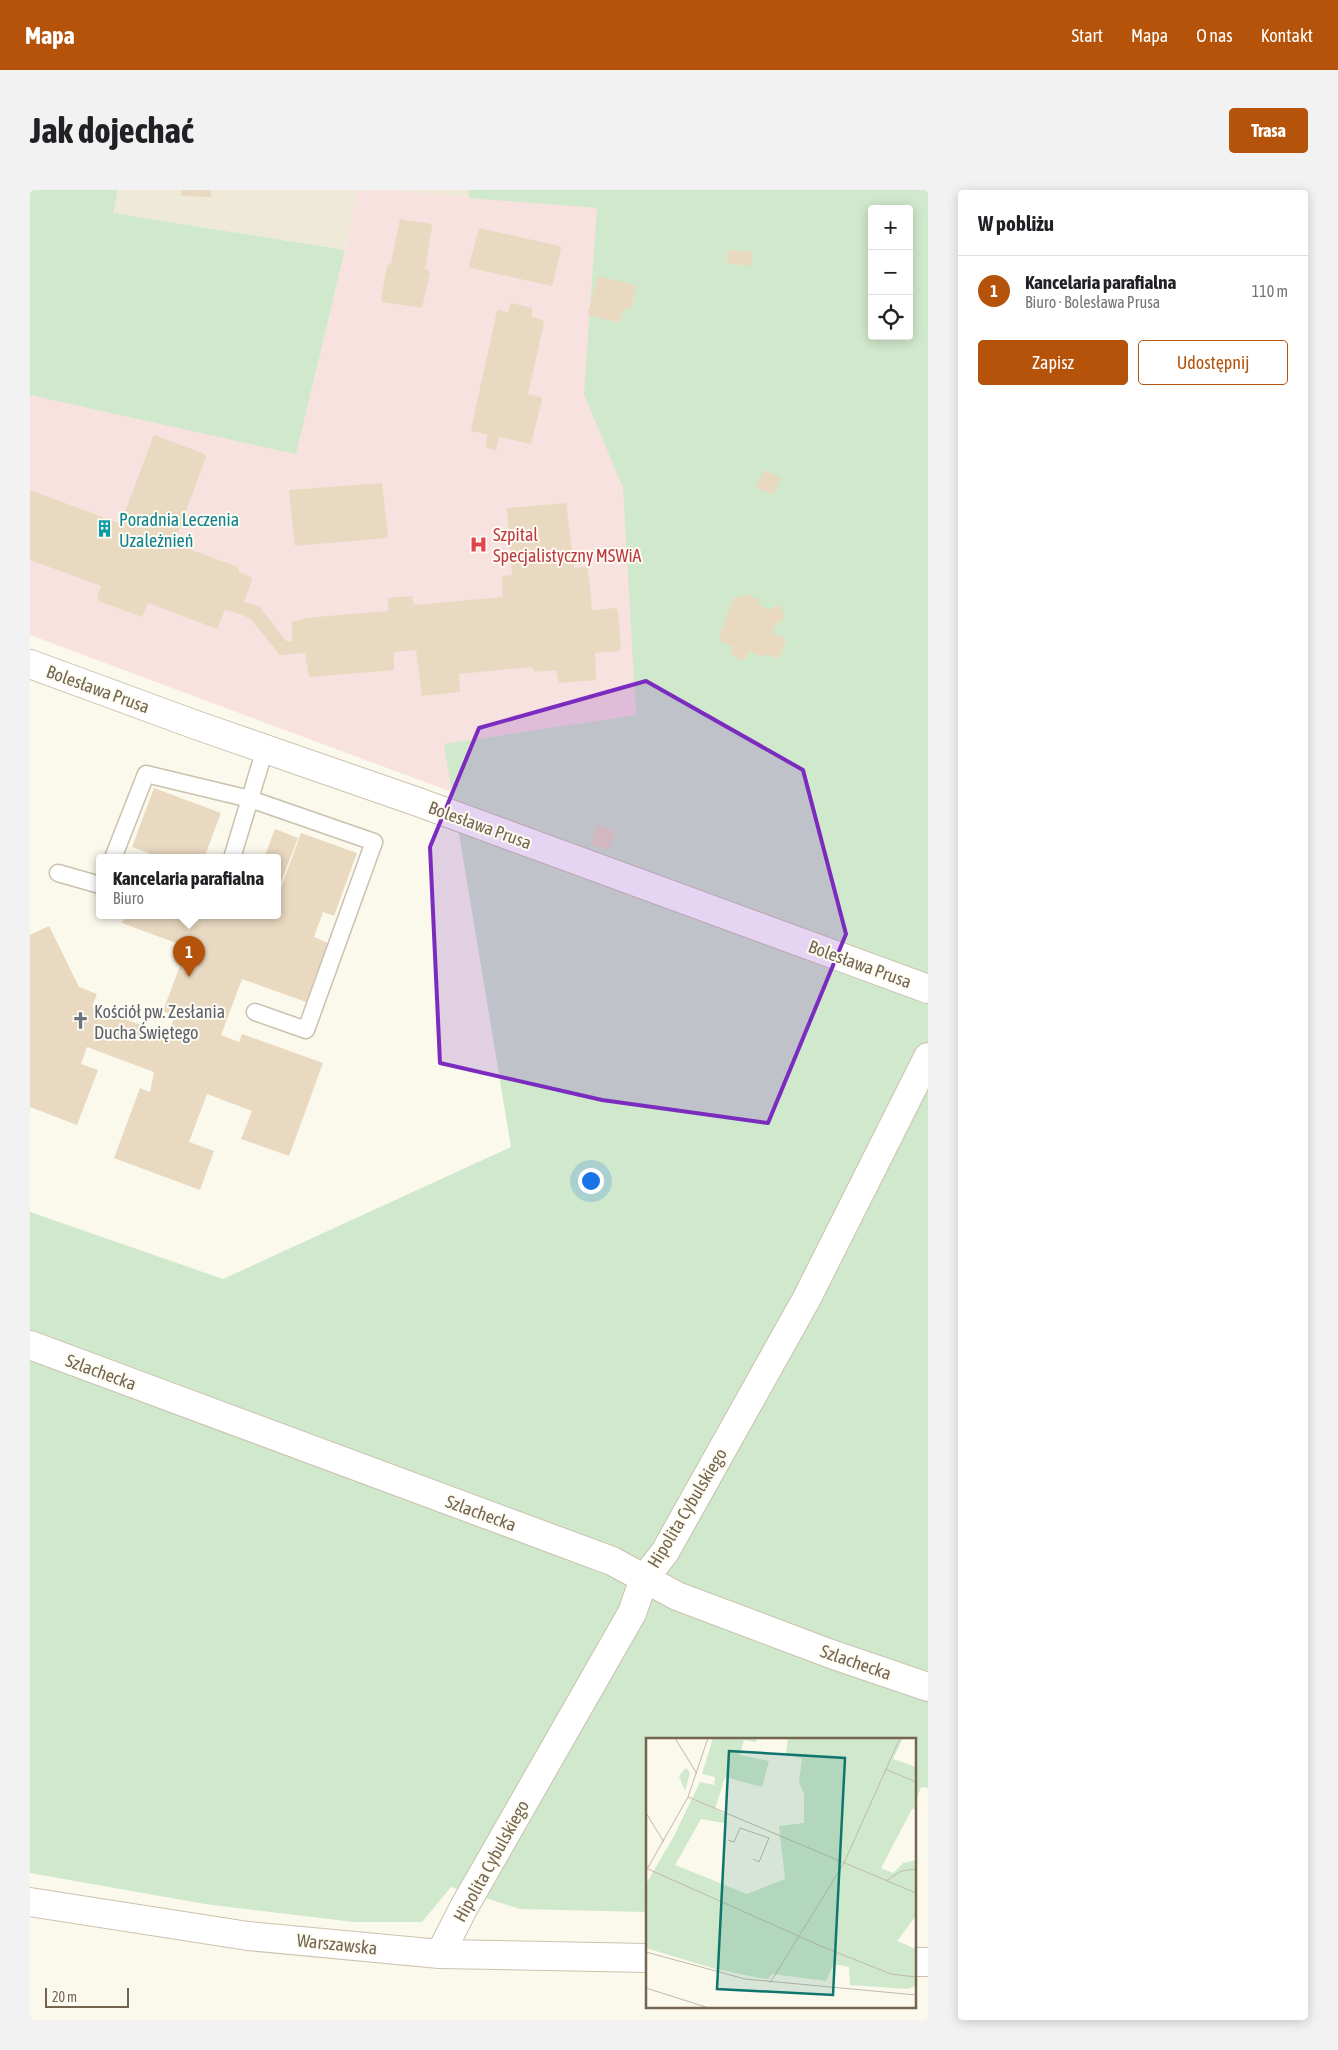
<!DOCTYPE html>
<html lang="pl">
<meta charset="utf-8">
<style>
:root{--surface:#fff;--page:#f2f2f2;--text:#202124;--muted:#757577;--line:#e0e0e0;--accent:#b45309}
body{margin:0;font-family:"Asap Condensed",sans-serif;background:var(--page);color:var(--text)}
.controls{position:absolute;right:15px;top:15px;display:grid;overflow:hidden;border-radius:5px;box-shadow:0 2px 12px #0003}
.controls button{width:45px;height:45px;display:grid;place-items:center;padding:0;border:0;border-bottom:1px solid var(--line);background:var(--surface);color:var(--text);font:25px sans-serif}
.scale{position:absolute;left:15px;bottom:12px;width:84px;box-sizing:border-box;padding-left:5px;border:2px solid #746551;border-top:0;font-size:14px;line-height:18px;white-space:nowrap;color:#746551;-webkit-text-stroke:4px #fefcf2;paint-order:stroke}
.you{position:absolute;left:560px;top:990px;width:18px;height:18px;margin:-12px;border:4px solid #fff;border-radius:50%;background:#1a73e8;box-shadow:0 0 0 8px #1a73e833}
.badge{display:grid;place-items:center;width:32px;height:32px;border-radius:50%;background:var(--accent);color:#fff;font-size:16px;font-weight:700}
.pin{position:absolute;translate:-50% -41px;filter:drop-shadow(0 1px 2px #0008)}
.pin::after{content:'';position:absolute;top:26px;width:18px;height:15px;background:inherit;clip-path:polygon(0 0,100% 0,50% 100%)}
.popup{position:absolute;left:66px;top:664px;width:185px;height:65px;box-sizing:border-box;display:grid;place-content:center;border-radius:5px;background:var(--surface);filter:drop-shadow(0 1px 4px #0005);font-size:16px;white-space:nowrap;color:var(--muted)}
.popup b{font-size:19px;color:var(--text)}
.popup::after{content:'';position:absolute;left:50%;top:100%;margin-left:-10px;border:10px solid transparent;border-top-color:var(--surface)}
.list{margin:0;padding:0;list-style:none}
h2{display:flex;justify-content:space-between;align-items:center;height:65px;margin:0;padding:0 20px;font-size:21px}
h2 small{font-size:16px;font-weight:400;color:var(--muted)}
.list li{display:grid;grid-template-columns:32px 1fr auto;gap:15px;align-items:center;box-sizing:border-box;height:70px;padding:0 20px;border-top:1px solid var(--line)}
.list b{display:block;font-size:19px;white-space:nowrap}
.list p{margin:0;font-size:16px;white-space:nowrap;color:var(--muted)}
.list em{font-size:16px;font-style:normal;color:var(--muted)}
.actions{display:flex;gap:10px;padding:15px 20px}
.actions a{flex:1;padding:11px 0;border:1px solid var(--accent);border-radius:5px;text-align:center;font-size:18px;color:var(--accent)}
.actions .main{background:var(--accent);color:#fff}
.icon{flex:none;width:28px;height:28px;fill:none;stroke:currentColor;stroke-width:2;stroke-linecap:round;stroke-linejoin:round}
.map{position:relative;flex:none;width:898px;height:1830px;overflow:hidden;border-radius:5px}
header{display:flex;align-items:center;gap:30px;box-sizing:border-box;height:70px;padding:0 25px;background:var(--accent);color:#fff}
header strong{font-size:24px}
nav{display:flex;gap:28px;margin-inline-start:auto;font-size:18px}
.intro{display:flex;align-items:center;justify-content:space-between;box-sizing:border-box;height:120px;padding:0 30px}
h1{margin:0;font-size:35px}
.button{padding:12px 22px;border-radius:5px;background:var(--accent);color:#fff;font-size:18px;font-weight:700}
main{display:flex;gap:30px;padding:0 30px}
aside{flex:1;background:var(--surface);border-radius:5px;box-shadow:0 2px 12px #0003}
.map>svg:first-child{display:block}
.residential{fill:#efead8}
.medical{fill:#f8e2e0}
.green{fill:#d0e8cb;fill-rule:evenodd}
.building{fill:#e9d9c1}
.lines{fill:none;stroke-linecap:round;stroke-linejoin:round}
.lane-casing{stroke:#cac1af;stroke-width:19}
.street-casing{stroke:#cac1af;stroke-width:30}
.secondary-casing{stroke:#cdc2ae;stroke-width:30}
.lane{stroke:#fff;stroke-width:16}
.street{stroke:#fff;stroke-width:28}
.secondary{stroke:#fff;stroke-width:28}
.marked{fill:#7b2cbf;fill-opacity:0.2;stroke:#7b2cbf;stroke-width:4;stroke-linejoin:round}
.labels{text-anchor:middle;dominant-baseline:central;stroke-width:4;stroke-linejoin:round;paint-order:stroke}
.culture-label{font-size:18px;fill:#0d838f;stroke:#fefcf2;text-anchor:start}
.health-label{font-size:18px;fill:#be3a42;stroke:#fefcf2;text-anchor:start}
.street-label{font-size:18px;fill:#746551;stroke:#fefcf2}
.worship-label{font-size:18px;fill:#5b616d;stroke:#fefcf2;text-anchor:start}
.inset-road{fill:none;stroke:#c1b9a9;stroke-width:1}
.view{fill:#0f766e;fill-opacity:0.15;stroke:#0f766e;stroke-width:2.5}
.inset-edge{fill:none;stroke:#746551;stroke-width:2.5}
</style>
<header>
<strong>Mapa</strong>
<nav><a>Start</a><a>Mapa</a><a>O nas</a><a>Kontakt</a></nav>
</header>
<div class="intro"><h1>Jak dojechać</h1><a class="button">Trasa</a></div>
<main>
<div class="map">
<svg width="898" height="1830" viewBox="0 0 898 1830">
<rect width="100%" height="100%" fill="#fbf8ec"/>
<path class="residential" d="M88,0h240l-13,60 -233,-37z
M356,0h83v8z"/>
<path class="medical" d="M328,0h28l211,18 275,128h37l19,630 -337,-122 -561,-209v-240l266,58 49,-203z"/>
<path class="green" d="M0,0h88l-5,23 232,37 -49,204 -266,-59z
M439,0h459v1598l-7,-1 -7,18v-66h-267v173l-127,-3 -69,-22 -29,35h-68l-149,-18 -175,-31v-661l193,67 288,-132 -67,-403 192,-29 -13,-227 -39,-94 13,-186 -128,-10zM842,19h37v127h-37z"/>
<path class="building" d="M151,0h30v7l-30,-1z
M370,29l31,5 1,3 -7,42 3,1 2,3 -8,35 -39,-6 -2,-3 6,-34 4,-1z
M449,38l81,18 1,3 -8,35 -1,2 -82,-18 -1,-3z
M698,60l25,2 -1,14 -25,-2z
M568,86l37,9 1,3 -5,20 -1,2 -6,-2 -5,15 -30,-8 -1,-3z
M481,113l21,5v9l11,3 1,3 -16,71 13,3 1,3 -11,44 -32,-7 -3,13 -9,-2 -2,-3 3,-10 -16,-4 -1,-2 26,-118 1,-1 10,2z
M124,245l51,19 1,3 -28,76 -4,-1 -4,10 68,25 1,5 12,5 1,3 -8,22 15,4 27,35h6v-20l10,-1 2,-2 84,-7v-13l24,-2 2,9 89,-8 -1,-19 1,-2 9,-1 -5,-65 1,-2 58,-5 8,65 13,-1 1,2 4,41 24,-2 2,2 3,39 -1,2 -25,2 1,27 -37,3 -3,-13 -22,2 -2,-5 -73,7 1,18 -38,4 -6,-46 -22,2v18l-85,7 -4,-24 -25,2 -29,-36 -11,-5 -15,-4 -8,19 -69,-26 -6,14 -44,-16 -1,-4 4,-11 -71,-26v-70l94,35 4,-10 -3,-3z
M734,280l17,8 -8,17 -17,-8z
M352,293l6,53 -1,2 -92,8 -6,-54 1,-2z
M715,404l14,5v6l11,4 10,-4 5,11 -1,3 -8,5 -4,9 13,5 1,3 -7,18 -14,-5 -2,3 -14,-6 -5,10 -12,-5 -1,-3 2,-7 -13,-5 -1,-3 15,-41 8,1z
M124,598l67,25 -17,45h-57l2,-5 -17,-6z
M568,635l17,6 -6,19 -18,-6z
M245,639l23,9 -20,52v-32h-14z
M271,643l56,20 -23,63 -11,-4 -9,25 14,6 -22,59 -64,-23 -21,56 18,7 3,-8 81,29 -34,93 -48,-17 11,-28 -45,-17 -18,48 25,9 -14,39 -86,-32 26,-70 10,4 4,-20 -67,-25 -6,17 17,6 -21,55 -47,-18v-172l19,-9 30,61 18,7 -5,13 76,28 7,-19 -12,-5 24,-64 -65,-24 3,-7h153v-20z"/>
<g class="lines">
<defs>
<path id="lane" d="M83,668l33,-84 104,25 124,43 -68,188 -51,-18
M202,668l33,-109
M28,683l42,12"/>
<path id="street" d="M0,474l166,61 222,77 510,187
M0,1155l582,216 65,35 154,58 97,33
M410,1764l24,-47 168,-294 12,-34 21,-27 142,-254 121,-241"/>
<path id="secondary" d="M0,1712l218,34 192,18 207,4
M884,1772h14"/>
</defs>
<use href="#lane" class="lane-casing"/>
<use href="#street" class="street-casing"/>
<use href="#secondary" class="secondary-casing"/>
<use href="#lane" class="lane"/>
<use href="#street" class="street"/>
<use href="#secondary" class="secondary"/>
</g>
<path class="marked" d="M616,491l157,89 43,164 -78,189 -166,-23 -162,-37 -10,-216 49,-119z"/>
<defs>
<symbol id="building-bare" viewBox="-9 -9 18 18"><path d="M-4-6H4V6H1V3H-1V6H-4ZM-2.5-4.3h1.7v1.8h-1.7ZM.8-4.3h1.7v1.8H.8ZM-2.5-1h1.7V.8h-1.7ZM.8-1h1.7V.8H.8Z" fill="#0f9aa8" stroke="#fefcf2" stroke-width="2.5" paint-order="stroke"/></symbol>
<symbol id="hospital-bare" viewBox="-9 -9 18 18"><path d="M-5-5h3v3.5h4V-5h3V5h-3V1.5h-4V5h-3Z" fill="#e0444e" stroke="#fefcf2" stroke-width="2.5" paint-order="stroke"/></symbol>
<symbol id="church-bare" viewBox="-9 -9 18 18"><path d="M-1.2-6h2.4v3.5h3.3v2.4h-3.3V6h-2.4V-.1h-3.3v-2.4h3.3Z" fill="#6b7280" stroke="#fefcf2" stroke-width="2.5" paint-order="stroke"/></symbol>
</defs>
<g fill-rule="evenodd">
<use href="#building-bare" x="62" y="326" width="25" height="25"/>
<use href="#hospital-bare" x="436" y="342" width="25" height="25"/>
<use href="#church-bare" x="38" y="818" width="25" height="25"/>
</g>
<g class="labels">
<g class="culture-label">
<text x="89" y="329">Poradnia Leczenia<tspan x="89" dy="21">Uzależnień</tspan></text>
</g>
<g class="health-label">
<text x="463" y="344">Szpital<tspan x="463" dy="21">Specjalistyczny MSWiA</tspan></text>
</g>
<g class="street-label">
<text transform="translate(68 499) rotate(20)">Bolesława Prusa</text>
<text transform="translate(450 635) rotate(20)">Bolesława Prusa</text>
<text transform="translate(830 774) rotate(20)">Bolesława Prusa</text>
<text transform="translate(71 1182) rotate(20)">Szlachecka</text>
<text transform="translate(657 1318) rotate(-59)">Hipolita Cybulskiego</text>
<text transform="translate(451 1323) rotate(20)">Szlachecka</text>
<text transform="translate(826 1472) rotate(19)">Szlachecka</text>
<text transform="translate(461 1671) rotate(-61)">Hipolita Cybulskiego</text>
<text transform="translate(307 1754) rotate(6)">Warszawska</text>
</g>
<g class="worship-label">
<text x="64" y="821">Kościół pw. Zesłania<tspan x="64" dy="21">Ducha Świętego</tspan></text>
</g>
</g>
<g transform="translate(616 1548)">
<rect width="270" height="270" fill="#fbf8ec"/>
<path d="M67,0h44l-1,4 -12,-2 -4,15 29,6 -7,26 -37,-10 -10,32 12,6 -3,8 -23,-4 -26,46 72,29 38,-15 -6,-53 25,-3v-29l-5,-12 3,-24 -16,-3 2,-17h115l-10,21 23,8v41l-4,1 -31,59 12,5 10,-10 13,-3v56l-19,25 19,8v37l-9,3 -57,-4 -1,-18 -15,-3 -8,17 -54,-7 -4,5 -9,-1 -47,-10 -66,-20v-64l27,-46 27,-56 14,3 1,-8 -13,-3zM40,30l4,5 -5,18 -6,-15z" fill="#d0e8cb"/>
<path class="inset-road" d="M29,0l22,36M239,31l31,13M42,59l228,96M0,75l18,29M82,102l6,2 6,-14 29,10 -10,24 -6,-3M2,131l175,78 68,27 25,3M0,133l42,-74 20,-59M240,143l15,-10 15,-2M0,214l99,27 171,16M124,245l74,-120 56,-125M0,250l63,20"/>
<path class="view" d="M83,13l116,7 -12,237 -116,-6z"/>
<rect width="270" height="270" class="inset-edge"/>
</g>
</svg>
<div class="controls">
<button>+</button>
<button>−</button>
<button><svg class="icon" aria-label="locate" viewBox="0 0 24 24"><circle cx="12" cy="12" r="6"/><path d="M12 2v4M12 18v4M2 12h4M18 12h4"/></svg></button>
</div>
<div class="scale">20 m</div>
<div class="you"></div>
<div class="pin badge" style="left:159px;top:787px">1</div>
<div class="popup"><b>Kancelaria parafialna</b>Biuro</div>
</div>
<aside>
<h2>W pobliżu<small></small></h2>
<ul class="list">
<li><span class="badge">1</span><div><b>Kancelaria parafialna</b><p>Biuro · Bolesława Prusa</p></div><em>110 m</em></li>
</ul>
<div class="actions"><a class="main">Zapisz</a><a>Udostępnij</a></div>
</aside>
</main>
